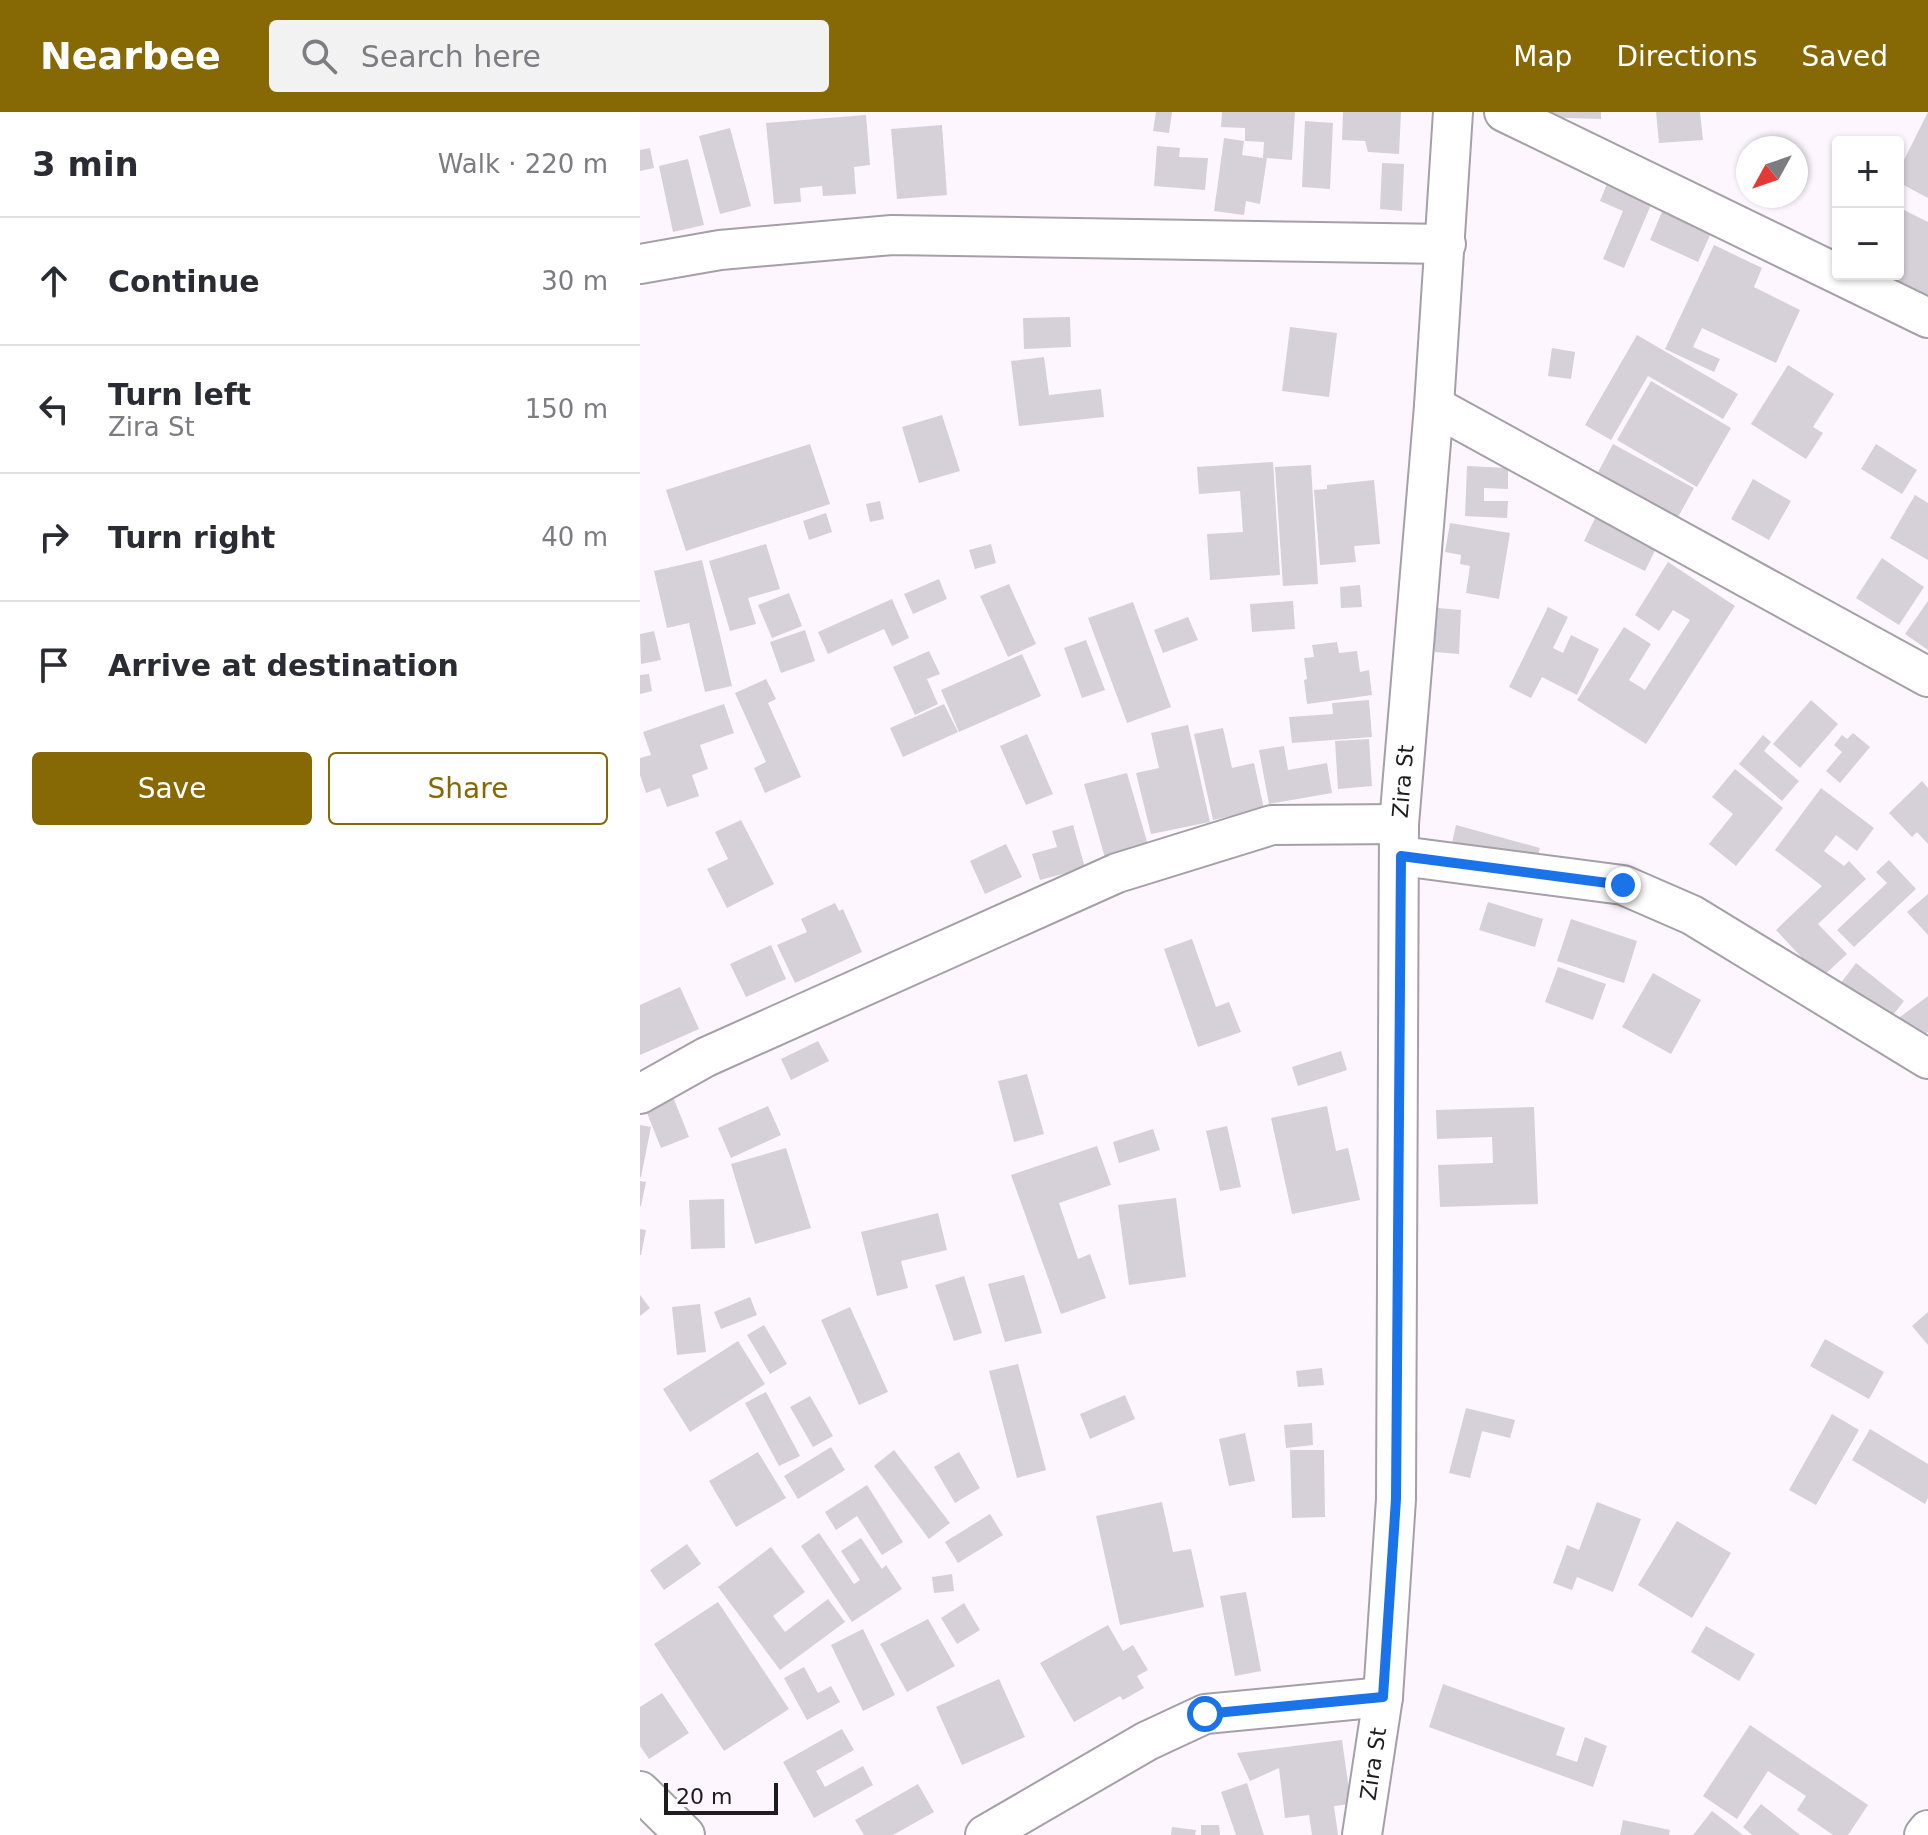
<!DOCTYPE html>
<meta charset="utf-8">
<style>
:root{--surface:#fff;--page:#f2f2f3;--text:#2b2b33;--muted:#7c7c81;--line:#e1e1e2;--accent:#866904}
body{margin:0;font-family:"DejaVu Sans",sans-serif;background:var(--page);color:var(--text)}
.controls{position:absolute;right:24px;top:24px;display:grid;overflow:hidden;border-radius:8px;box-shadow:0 2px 6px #0004}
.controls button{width:72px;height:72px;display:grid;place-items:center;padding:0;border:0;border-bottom:2px solid var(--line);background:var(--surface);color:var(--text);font:40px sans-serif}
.compass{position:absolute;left:1096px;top:24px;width:72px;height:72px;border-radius:50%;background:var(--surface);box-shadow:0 2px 6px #0004;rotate:230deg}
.scale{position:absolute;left:24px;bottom:20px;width:114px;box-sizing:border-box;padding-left:8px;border:4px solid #1e1c1f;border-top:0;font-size:22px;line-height:28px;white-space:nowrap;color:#1e1c1f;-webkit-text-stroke:6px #fdf6ff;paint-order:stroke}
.stop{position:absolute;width:24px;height:24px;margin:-18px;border:6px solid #1a73e8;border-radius:50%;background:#fff}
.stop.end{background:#1a73e8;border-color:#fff;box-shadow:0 2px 8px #0008}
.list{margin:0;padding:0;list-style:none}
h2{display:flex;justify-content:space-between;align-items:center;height:104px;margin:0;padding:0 32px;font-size:34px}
h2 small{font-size:26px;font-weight:400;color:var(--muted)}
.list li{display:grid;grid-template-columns:52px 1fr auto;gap:24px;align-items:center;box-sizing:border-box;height:128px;padding:0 32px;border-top:2px solid var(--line)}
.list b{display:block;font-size:30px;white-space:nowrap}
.list p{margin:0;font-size:26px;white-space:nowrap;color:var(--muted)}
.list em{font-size:26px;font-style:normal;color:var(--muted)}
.actions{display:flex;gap:16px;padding:24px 32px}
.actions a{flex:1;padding:18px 0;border:2px solid var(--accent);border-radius:8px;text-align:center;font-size:28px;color:var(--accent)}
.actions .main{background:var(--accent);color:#fff}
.icon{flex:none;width:44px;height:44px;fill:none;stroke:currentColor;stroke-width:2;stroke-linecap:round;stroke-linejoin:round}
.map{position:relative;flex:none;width:1288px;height:1723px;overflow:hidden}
header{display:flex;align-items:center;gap:48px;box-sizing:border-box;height:112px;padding:0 40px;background:var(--accent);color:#fff}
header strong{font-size:38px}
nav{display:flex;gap:44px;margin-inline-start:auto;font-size:28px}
.search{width:560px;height:72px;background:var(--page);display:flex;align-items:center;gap:20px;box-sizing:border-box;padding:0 28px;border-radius:8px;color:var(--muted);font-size:30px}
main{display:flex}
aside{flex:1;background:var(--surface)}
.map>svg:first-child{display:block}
.building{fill:#d6d0d8}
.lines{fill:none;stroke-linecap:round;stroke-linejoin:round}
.street-casing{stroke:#a59fa7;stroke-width:42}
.street{stroke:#fff;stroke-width:38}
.route{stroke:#1a73e8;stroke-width:10}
.labels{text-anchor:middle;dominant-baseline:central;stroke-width:6;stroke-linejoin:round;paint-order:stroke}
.street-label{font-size:22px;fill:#1e1c1f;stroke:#fdf6ff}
</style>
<header>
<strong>Nearbee</strong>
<div class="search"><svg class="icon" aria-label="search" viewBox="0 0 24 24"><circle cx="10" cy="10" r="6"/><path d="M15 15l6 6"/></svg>Search here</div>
<nav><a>Map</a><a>Directions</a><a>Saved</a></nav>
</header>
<main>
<aside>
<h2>3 min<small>Walk · 220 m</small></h2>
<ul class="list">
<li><svg class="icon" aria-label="ahead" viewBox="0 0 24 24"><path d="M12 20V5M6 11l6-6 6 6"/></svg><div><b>Continue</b></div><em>30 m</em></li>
<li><svg class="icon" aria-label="left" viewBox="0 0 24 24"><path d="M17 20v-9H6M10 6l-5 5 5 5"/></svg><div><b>Turn left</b><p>Zira St</p></div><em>150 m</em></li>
<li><svg class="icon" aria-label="right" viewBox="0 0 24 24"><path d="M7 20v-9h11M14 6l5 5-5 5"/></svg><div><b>Turn right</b></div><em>40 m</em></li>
<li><svg class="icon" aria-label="arrive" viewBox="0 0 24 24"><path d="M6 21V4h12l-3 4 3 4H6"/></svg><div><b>Arrive at destination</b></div></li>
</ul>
<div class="actions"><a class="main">Save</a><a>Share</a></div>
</aside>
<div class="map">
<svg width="1288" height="1723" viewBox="0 0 1288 1723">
<rect width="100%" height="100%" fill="#fdf6ff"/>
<path class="building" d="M516,0h16l-3,21 -16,-2z
M582,0h73l-3,48 -25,-2 -7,46 -14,-3 -2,14 -30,-4 10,-73 20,3 -2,14 21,3 1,-16 -19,-1v-13l-24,-1z
M703,0h58l-2,42 -31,-2 -3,-11 -23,-1z
M894,0h67v7l-67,-2z
M1016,0h44l3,28 -44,3z
M1288,0v86l-30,-16v-10z
M226,3l4,50 -16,2 2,27 -33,2 -1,-10 -22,2 1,14 -27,2 -8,-81z
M665,9l28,2 -3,66 -28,-2z
M302,13l5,70 -50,4 -6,-70z
M90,16l21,78 -31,8 -21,-78z
M517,34l23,2 -1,9 29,1 -3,32 -51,-4z
M10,36l4,20 -14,3v-21z
M48,47l16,66 -31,7 -14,-66z
M742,51l22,1 -2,47 -22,-2z
M971,62l45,19 -32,75 -21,-9 20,-48 -23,-10z
M1027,88l49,22 -18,40 -48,-22z
M1258,95l30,15v88l-75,-36h45z
M1074,133l48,23 -8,19 46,23 -24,53 -74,-35 -9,19 27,12 -6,13 -49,-23z
M430,205l1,30 -47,2 -1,-31z
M650,215l47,6 -8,64 -47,-6z
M997,223l101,59 -15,25 -75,-43 -37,64 -26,-15z
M912,236l23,4 -4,27 -23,-3z
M404,245l5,38 52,-6 3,28 -85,9 -8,-65z
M1148,253l46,29 -21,33 10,6 -17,26 -55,-35z
M1011,269l80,47 -34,59 -80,-47z
M302,303l18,56 -41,12 -17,-56z
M170,332l20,60 -144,47 -20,-61z
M973,332l81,44 -17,31 -80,-45z
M1236,332l41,26 -15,24 -41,-25z
M633,350l7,113 -70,5 -3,-46 36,-2 -3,-41 -41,3 -2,-27z
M671,353l7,119 -35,2 -8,-119z
M827,354l41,2v21l-24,-1v13h24l-1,17 -42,-2z
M1113,367l38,22 -22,39 -38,-21z
M734,368l6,64 -26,2 2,16 -36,3 -6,-75 13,-1v-4z
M1275,383l13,8v57l-38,-22z
M240,389l4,18 -14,3 -4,-18z
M960,396l61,30 -16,33 -61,-30z
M186,401l6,19 -23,8 -6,-19z
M810,411l60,10 -11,66 -33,-6 4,-27 -10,-2 1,-9 -16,-3z
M126,432l14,45 -32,9 8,26 -26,7 -21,-70z
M351,432l5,19 -21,6 -6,-19z
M1242,446l42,29 -25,38 -43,-27z
M62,448l30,126 -27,6 -16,-69 -22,5 -13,-57z
M1028,450l67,44 -89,138 -69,-44 47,-73 27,17 -22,36 16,10 45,-70 -17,-10 -14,21 -24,-16z
M299,467l8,20 -34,15 -9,-20z
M369,472l27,60 -28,13 -28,-61z
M720,473l2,22 -21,1 -1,-21z
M149,481l13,33 -30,12 -14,-33z
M252,487l17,39 -17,8 -8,-17 -56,25 -10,-22z
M653,489l2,28 -43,3 -2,-28z
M1288,489v49l-23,-16z
M493,490l38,105 -44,16 -39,-105z
M908,495l20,10 -15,31 10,5 8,-18 28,14 -22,46 -35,-18 -11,21 -22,-11z
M798,496l23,2 -2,44 -24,-2 -2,-4z
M548,505l10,23 -35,13 -9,-23z
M165,518l10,31 -34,12 -11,-31z
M14,519l7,29 -20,4 -1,-30z
M446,528l19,50 -23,8 -18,-50z
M697,530l2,11 18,-2 3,21 9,-2 3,25 -65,9 -3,-24 3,-1 -3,-21 10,-1 -2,-12z
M289,539l11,23 -13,5 11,25 -23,11 -22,-48z
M382,542l19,42 -82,36 -18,-42z
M9,562l3,17 -12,3v-19z
M126,567l10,20 -8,4 33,74 -36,16 -11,-25 12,-6 -31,-69z
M729,588l3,37 -80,6 -3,-26 44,-3 -1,-11z
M1171,588l27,24 -38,44 -27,-24z
M84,592l10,29 -34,12 8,24 -16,6 7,21 -32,11 -7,-19 -14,5 -6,-18v-17l11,-3 -8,-23z
M304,592l14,28 -55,25 -13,-29z
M548,613l22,97 -59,12 -15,-61 23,-5 -8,-35z
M583,616l9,40 22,-5 10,46 -51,11 -19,-86z
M1213,621l17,14 -30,36 -14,-12 16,-19 -8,-7 8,-10 5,4z
M387,622l26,60 -27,11 -26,-59z
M1123,623l8,7 -7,9 35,30 -17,20 -43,-37z
M729,627l3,47 -34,3 -3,-48z
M644,634l4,24 39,-7 5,30 -63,11 -10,-54z
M1095,657l48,39 -47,58 -27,-22 24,-30 -21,-17z
M487,661l21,72 -43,13 -21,-74z
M1282,669l6,7v56l-11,-12 -5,5 -23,-24z
M1181,676l53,40 -17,23 -21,-16 -12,16 20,15 5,-5 17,18 -48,45 29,30 -26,24 -45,-48 46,-44 -47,-36z
M101,708l33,64 -47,24 -20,-39 21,-10 -13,-27z
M433,713l12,43 -45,12 -8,-26 25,-7 -5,-16z
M816,713l84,23 -6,21 -83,-22z
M366,732l16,33 -37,17 -15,-33z
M1249,748l27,29 -62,58 -17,-17 50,-47 -11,-11z
M1288,782v41l-21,-23z
M848,790l55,17 -8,28 -56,-17z
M195,791l4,8 4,-2 19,43 -67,31 -18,-38 30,-13 -6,-13z
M931,807l66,22 -13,42 -67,-22z
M552,827l24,68 13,-5 12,30 -43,15 -34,-98z
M131,833l15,34 -40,18 -16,-33z
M1216,851l48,38 -22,28 -47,-38z
M918,855l48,17 -13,36 -48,-18z
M1013,861l48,27 -30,54 -49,-27z
M40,875l19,42 -59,26v-50z
M1288,884v36l-14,11 -18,-23z
M178,929l11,20 -38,19 -10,-21z
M701,939l6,19 -49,16 -6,-19z
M387,962l17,60 -30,8 -16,-61z
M31,980l18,45 -28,11 -18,-45z
M128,994l13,29 -50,23 -13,-30z
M687,994l9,45 12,-3 12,52 -68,14 -21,-96z
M894,995l4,97 -98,3 -2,-42 55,-2 -1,-26 -55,2 -1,-29z
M0,1013l11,2 -10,50h-1z
M587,1014l14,61 -21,4 -14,-60z
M513,1017l7,21 -41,13 -6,-21z
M457,1034l14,39 -52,18 19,56 12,-5 16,44 -45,16 -50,-139z
M146,1036l25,80 -56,16 -24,-80z
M0,1069l6,1 -5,24h-1z
M536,1086l10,79 -57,8 -11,-80z
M84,1087l1,49 -34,1 -2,-49z
M298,1101l9,37 -46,11 7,27 -31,8 -16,-64z
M0,1117l6,1 -5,25h-1z
M384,1163l18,58 -37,9 -17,-58z
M324,1164l18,57 -28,8 -19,-56z
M0,1183l10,13 -10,8z
M110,1185l7,18 -36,14 -7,-17z
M60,1192l6,48 -29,3 -5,-48z
M210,1195l38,85 -29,13 -38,-85z
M1288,1200v33l-16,-19z
M124,1213l23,39 -17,10 -23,-39z
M1185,1227l59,33 -15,27 -59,-33z
M98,1229l27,43 -75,48 -27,-43z
M378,1252l28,106 -29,8 -28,-107z
M682,1256l2,17 -26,2 -2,-16z
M126,1280l34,64 -21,10 -34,-63z
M485,1283l10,24 -45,20 -10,-25z
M170,1284l23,40 -20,11 -23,-40z
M826,1296l49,12 -5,18 -28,-7 -12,47 -21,-5z
M1192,1302l27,16 -43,75 -27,-15z
M672,1311l1,22 -27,3 -2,-23z
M1230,1317l58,35v34l-3,6 -73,-44z
M605,1321l10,48 -26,5 -10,-47z
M191,1335l14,23 -47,29 -14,-23z
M254,1338l56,73 -21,16 -55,-73z
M650,1338h34l1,67 -33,1z
M118,1340l28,46 -50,29 -27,-46z
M319,1340l21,36 -25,15 -21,-36z
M227,1373l36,57 -21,13 -25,-39 -21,14 -11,-18z
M522,1390l11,50 18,-3 13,58 -84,18 -24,-109z
M957,1390l44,17 -28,73 -36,-15 -5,13 -19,-7 14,-38 12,5z
M350,1402l13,21 -45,28 -13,-21z
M1037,1409l54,32 -39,65 -54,-33z
M179,1421l35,51 6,-4 -19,-29 20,-13 21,31 4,-4 16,24 -50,33 -51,-76z
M47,1432l14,20 -37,26 -14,-20z
M131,1435l34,45 -32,24 12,16 43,-33 17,23 -65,48 -62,-83z
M312,1462l2,17 -20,2 -2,-16z
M606,1480l15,79 -26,5 -15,-80z
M78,1490l71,107 -65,42 -70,-107z
M324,1491l16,27 -23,14 -16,-26z
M288,1507l27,47 -48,26 -27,-48z
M468,1513l15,26 10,-6 15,25 -11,6 7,12 -21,12 -3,-4 -46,26 -34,-59z
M1066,1514l49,28 -16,27 -48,-29z
M223,1517l32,66 -32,16 -32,-66z
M164,1555l14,26 13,-7 9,16 -33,18 -23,-42z
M359,1567l26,58 -63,28 -26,-58z
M803,1572l122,44 -9,27 21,7 8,-25 22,9 -14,41 -164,-60z
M22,1581l27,40 -40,26 -9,-13v-39z
M1110,1613l118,80 -20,30h-15l-36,-25 9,-14 -38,-25 -31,48 -34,-23z
M202,1617l12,21 -38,21 9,16 38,-21 10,19 -59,33 -31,-56z
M702,1628l9,64 -17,2 4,29h-26l-3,-20 -24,3 -6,-50 -29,13 -13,-28z
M607,1671l17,52h-28l-15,-43z
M278,1672l16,28 -41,23h-29l-9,-15z
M1121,1692l39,31h-48l-9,-8z
M1072,1699l31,24h-50z
M983,1708l47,10 -1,5h-49z
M561,1713h18l1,10h-19z
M532,1715l24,3 -1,5h-24z"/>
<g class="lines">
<defs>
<g id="street">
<path d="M864,0l424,206"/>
<path d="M0,152l80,-14 172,-15 554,9"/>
<path d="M794,294l494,271"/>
<path d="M761,744l222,29 69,30 236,144"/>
<path d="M0,982l66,-37 411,-184 155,-48 127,-1"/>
<path d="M0,1679l45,44"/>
<path d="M345,1723l162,-94 58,-27 178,-17"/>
<path id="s1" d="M722,1723l21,-138 13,-198 3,-675 35,-418 19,-294"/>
<path d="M1284,1723l4,-5"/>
</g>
</defs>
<use href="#street" class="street-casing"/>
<use href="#street" class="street"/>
</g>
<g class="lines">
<path class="route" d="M565,1602l178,-17 13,-198 5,-643 222,29"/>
</g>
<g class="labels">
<g class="street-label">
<text stroke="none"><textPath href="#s1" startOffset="1056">Zira St</textPath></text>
<text stroke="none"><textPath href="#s1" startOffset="72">Zira St</textPath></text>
</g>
</g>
</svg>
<div class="controls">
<button>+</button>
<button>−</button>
</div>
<svg class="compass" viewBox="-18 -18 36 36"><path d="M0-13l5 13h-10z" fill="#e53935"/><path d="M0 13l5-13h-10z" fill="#7c7c81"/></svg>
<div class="scale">20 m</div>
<div class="stop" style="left:565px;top:1602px"></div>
<div class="stop end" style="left:983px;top:773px"></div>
</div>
</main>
